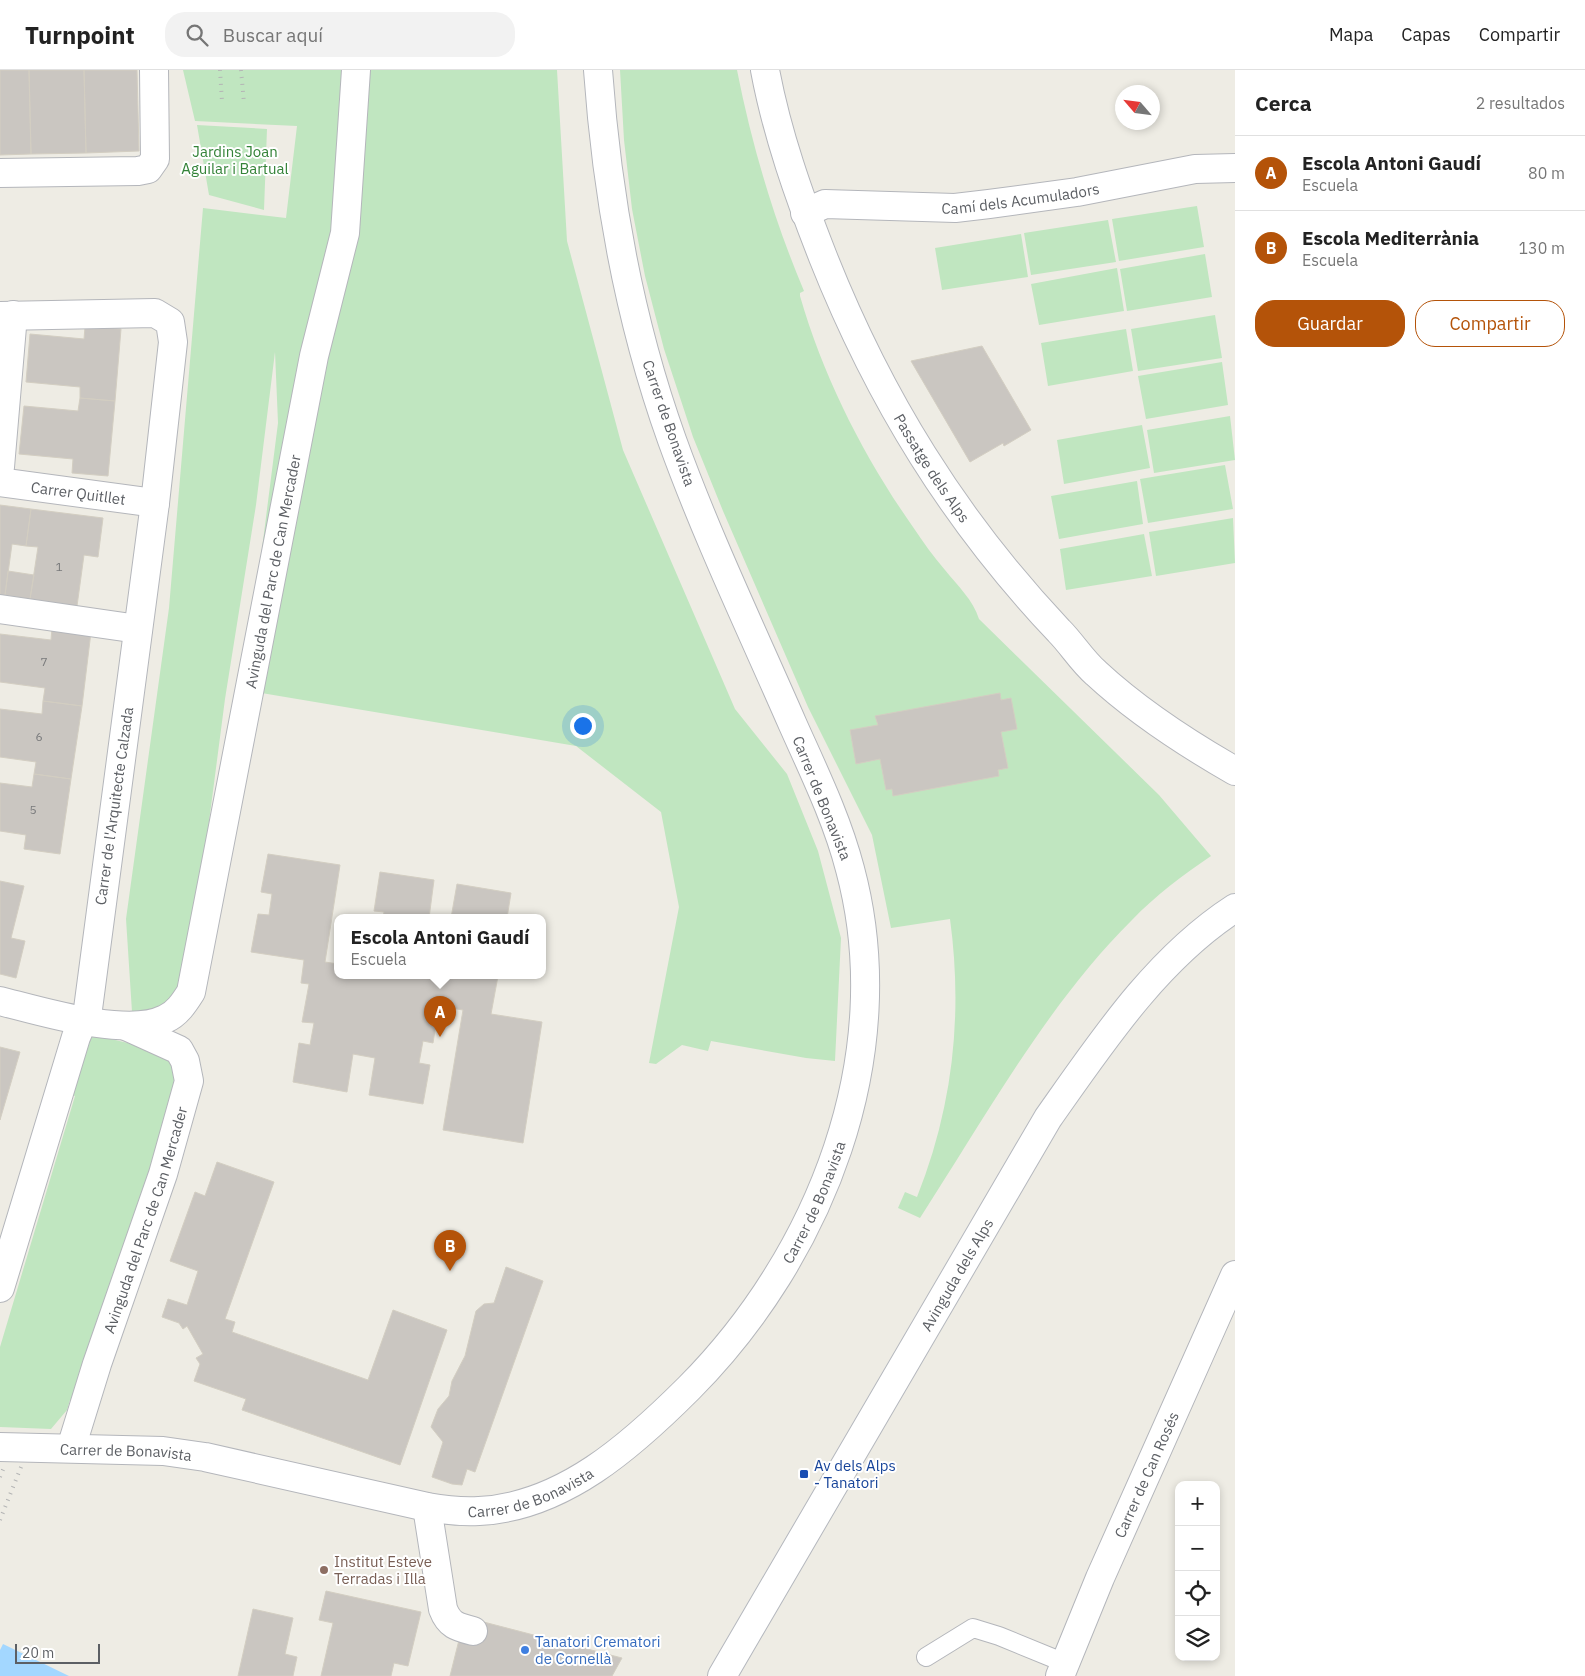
<!DOCTYPE html>
<html lang="es">
<meta charset="utf-8">
<style>
:root{--surface:#fff;--page:#f2f2f2;--text:#222;--muted:#767676;--line:#e0e0e0;--accent:#b45309}
body{margin:0;font-family:"IBM Plex Sans",sans-serif;background:var(--page);color:var(--text)}
.controls{position:absolute;right:15px;bottom:15px;display:grid;overflow:hidden;border-radius:10px;box-shadow:0 2px 8px #0003}
.controls button{width:45px;height:45px;display:grid;place-items:center;padding:0;border:0;border-bottom:1px solid var(--line);background:var(--surface);color:var(--text);font:25px sans-serif}
.compass{position:absolute;left:1115px;top:15px;width:45px;height:45px;border-radius:50%;background:var(--surface);box-shadow:0 2px 8px #0003;rotate:298deg}
.scale{position:absolute;left:15px;bottom:12px;width:85px;box-sizing:border-box;padding-left:5px;border:2px solid #5c5f64;border-top:0;font-size:14px;line-height:18px;white-space:nowrap;color:#5c5f64;-webkit-text-stroke:4px #fff;paint-order:stroke}
.you{position:absolute;left:582px;top:655px;width:18px;height:18px;margin:-12px;border:4px solid #fff;border-radius:50%;background:#1a73e8;box-shadow:0 0 0 8px #1a73e833}
.badge{display:grid;place-items:center;width:32px;height:32px;border-radius:50%;background:var(--accent);color:#fff;font-size:16px;font-weight:700}
.pin{position:absolute;translate:-50% -41px;filter:drop-shadow(0 1px 2px #0008)}
.pin::after{content:'';position:absolute;top:26px;width:18px;height:15px;background:inherit;clip-path:polygon(0 0,100% 0,50% 100%)}
.popup{position:absolute;left:334px;top:844px;width:212px;height:65px;box-sizing:border-box;display:grid;place-content:center;border-radius:10px;background:var(--surface);filter:drop-shadow(0 1px 4px #0005);font-size:16px;white-space:nowrap;color:var(--muted)}
.popup b{font-size:19px;color:var(--text)}
.popup::after{content:'';position:absolute;left:50%;top:100%;margin-left:-10px;border:10px solid transparent;border-top-color:var(--surface)}
.list{margin:0;padding:0;list-style:none}
h2{display:flex;justify-content:space-between;align-items:center;height:65px;margin:0;padding:0 20px;font-size:21px}
h2 small{font-size:16px;font-weight:400;color:var(--muted)}
.list li{display:grid;grid-template-columns:32px 1fr auto;gap:15px;align-items:center;box-sizing:border-box;height:75px;padding:0 20px;border-top:1px solid var(--line)}
.list b{display:block;font-size:19px;white-space:nowrap}
.list p{margin:0;font-size:16px;white-space:nowrap;color:var(--muted)}
.list em{font-size:16px;font-style:normal;color:var(--muted)}
.actions{display:flex;gap:10px;padding:15px 20px}
.actions a{flex:1;padding:11px 0;border:1px solid var(--accent);border-radius:20px;text-align:center;font-size:18px;color:var(--accent)}
.actions .main{background:var(--accent);color:#fff}
.icon{flex:none;width:28px;height:28px;fill:none;stroke:currentColor;stroke-width:2;stroke-linecap:round;stroke-linejoin:round}
.map{position:relative;flex:none;width:1235px;height:1606px;overflow:hidden}
header{display:flex;align-items:center;gap:30px;box-sizing:border-box;height:70px;padding:0 25px;background:var(--surface);border-bottom:1px solid var(--line)}
header strong{font-size:24px}
nav{display:flex;gap:28px;margin-inline-start:auto;font-size:18px}
.search{width:350px;height:45px;background:var(--page);display:flex;align-items:center;gap:12px;box-sizing:border-box;padding:0 18px;border-radius:20px;color:var(--muted);font-size:19px}
main{display:flex}
aside{flex:1;background:var(--surface)}
.map>svg:first-child{display:block}
.green{fill:#c0e6c0}
.water{fill:#a3d7ff}
.building{fill:#cac6c1;stroke:#d3cec2}
.lines{fill:none;stroke-linecap:round;stroke-linejoin:round}
.lane-casing{stroke:#b4b6bb;stroke-width:20}
.street-casing{stroke:#b4b6bb;stroke-width:30}
.secondary-casing{stroke:#b5b8be;stroke-width:30}
.lane{stroke:#fff;stroke-width:18}
.street{stroke:#fff;stroke-width:28}
.secondary{stroke:#fff;stroke-width:28}
.rail{stroke:#b4b5b5;stroke-width:4;stroke-dasharray:1 6;stroke-linecap:butt}
.transit-dot{fill:#1a4fb4;stroke:#fff;stroke-width:2}
.education-dot{fill:#8d6e63;stroke:#fff;stroke-width:2}
.shop-dot{fill:#3f7fe0;stroke:#fff;stroke-width:2}
.labels{text-anchor:middle;dominant-baseline:central;stroke-width:4;stroke-linejoin:round;paint-order:stroke}
.number-label{font-size:12px;fill:#78797b}
.park-label{font-size:15px;fill:#348338;stroke:#fff}
.street-label{font-size:15px;fill:#5c5f64;stroke:#fff}
.transit-label{font-size:15px;fill:#164399;stroke:#fff;text-anchor:start}
.education-label{font-size:15px;fill:#785e54;stroke:#fff;text-anchor:start}
.shop-label{font-size:15px;fill:#366cbe;stroke:#fff;text-anchor:start}
</style>
<header>
<strong>Turnpoint</strong>
<div class="search"><svg class="icon" aria-label="search" viewBox="0 0 24 24"><circle cx="10" cy="10" r="6"/><path d="M15 15l6 6"/></svg>Buscar aquí</div>
<nav><a>Mapa</a><a>Capas</a><a>Compartir</a></nav>
</header>
<main>
<div class="map">
<svg width="1235" height="1606" viewBox="0 0 1235 1606">
<rect width="100%" height="100%" fill="#eeece4"/>
<path class="green" d="M183,0h374l10,171 56,209 112,259 52,65 31,77 23,87 -6,123 -29,-3 -95,-17 -3,10 -26,-6 -26,19 -7,-1 30,-156 -18,-95 -85,-66 -332,-56 34,-267 -3,-71 -19,153 -31,194 -33,253 -13,42 -30,20 -17,-2 -6,-93 43,-311 34,-400 83,10 11,-92 -102,-5z
M620,0h117c15,76 37,150 67,221l-4,2v3c24,83 64,161 113,231 10,15 20,29 32,43 13,16 28,30 34,49l180,176 52,61c-28,19 -55,39 -79,64 -84,83 -148,199 -212,298l-22,-10 7,-16 12,5c36,-90 46,-183 33,-278l-59,9 -19,-93 -64,-128 -85,-196 -30,-74 -29,-88 -19,-73 -13,-67 -8,-69z
M197,55l70,4 -3,81 -55,-15z
M1197,136l7,41 -85,14 -7,-42z
M1108,150l8,42 -85,13 -7,-42z
M1021,164l7,43 -86,13 -7,-42z
M1205,184l7,43 -85,14 -7,-42z
M1117,198l7,43 -85,14 -8,-41z
M1215,245l7,43 -84,13 -7,-42z
M1126,259l7,42 -85,15 -7,-43z
M1222,292l6,43 -82,14 -8,-43z
M1230,346l5,44 -81,13 -7,-43z
M1142,355l8,43 -86,16 -7,-44z
M1225,395l8,44 -85,14 -8,-44z
M1137,411l6,43 -84,15 -8,-43z
M1233,448l2,45 -79,13 -7,-44z
M1144,464l8,42 -86,14 -6,-41z
M94,965l68,16 13,8v40l-102,302 -3,-1 -3,10 -16,19 -51,-2v-80l75,-251 -7,-2 19,-56z"/>
<path class="water" d="M3,1574l66,32h-69v-26z"/>
<path class="building" d="M0,0h29l2,84 -31,1z
M29,0h55l2,83 -55,1z
M84,0h53l2,81 -53,2z
M85,257l36,2 -6,72 -35,-3v-11l-54,-5 4,-48 54,5z
M982,276l49,84 -27,16 -1,-3 -33,19 -59,-101z
M80,328l35,3 -7,75 -36,-3 1,-14 -54,-5 5,-48 54,5z
M0,435l31,4 -5,37 -14,-2 -7,51h-5z
M31,439l72,9 -5,39 -14,-2 -7,51 -47,-7 8,-52 -12,-1z
M8,501l26,4 -4,24 -25,-4z
M52,558l39,4 -9,74 -39,-5 2,-13 -45,-6v-48l51,6z
M1000,623l1,7 10,-2 6,31 -16,3 7,36 -10,2 1,6 -106,20 -1,-7 -6,1 -6,-31 -24,5 -6,-34 28,-5 -3,-9z
M43,631l39,5 -11,73 -37,-5 2,-12 -36,-5v-48l42,5z
M34,704l37,5 -11,75 -36,-5 2,-14 -26,-4v-48l32,4z
M268,784l72,11 -15,97 13,2v12h160l-7,38 51,8 -19,121 -80,-13 20,-120 -24,-4 -6,37 -10,-2 -4,22 11,2 -7,39 -54,-9 6,-37 -22,-4 -6,38 -54,-10 6,-39 11,2 4,-22 -12,-1 7,-38 -8,-1 3,-23 -53,-8 7,-38 11,1 3,-21 -11,-2z
M380,802l54,8 -5,38h4h-50l1,-6 -10,-1z
M0,811l24,5 -13,52 14,3 -9,37 -16,-4z
M457,814l54,9 -4,25h-56z
M0,977l20,5 -20,68z
M217,1092l57,20 -49,137 10,3 -3,10 136,48 25,-70 54,20 -47,135 -158,-55 4,-11 -52,-18 6,-17 -4,-6 7,-4 -16,-28 -4,3 -4,-6 -17,-6 6,-18 19,6 11,-34 -28,-10 25,-69 10,4z
M506,1197l37,14 -68,191 -8,-3 -5,16 -10,-1 -20,-7 11,-35 -12,-15 7,-18 11,-13 3,-15 13,-25 11,-45 8,-7 10,-1z
M326,1521l95,21 -13,54 -14,-3 -3,13h-70l12,-53 -14,-3z
M253,1539l40,9 -8,36 12,3 -4,19h-55z
M476,1550l146,38 -10,18h-162l9,-36z"/>
<g class="lines">
<defs>
<path id="lane" d="M926,1587l47,-29 26,8 66,27"/>
<g id="street">
<path id="s1" d="M765,0c12,64 34,126 58,187 56,141 131,263 236,374 13,13 23,30 37,42 42,39 90,70 139,98"/>
<path d="M0,103l138,-2 10,-2 7,-10 -1,-89"/>
<path id="s2" d="M805,143l20,-9 130,4 34,-4 88,-12 118,-23 40,-1"/>
<path d="M0,246l155,-3 15,9 3,20 -18,161 -67,506 -12,28 -76,251"/>
<path d="M0,397l13,-152"/>
<path id="s3" d="M0,412l155,21"/>
<path d="M0,539l138,20"/>
<path id="s4" d="M0,931c40,10 127,37 165,18 12,-5 19,-16 26,-27l123,-636 31,-123 11,-163"/>
<path id="s5" d="M0,1377l163,4 42,6 222,50c17,3 35,5 52,4 84,-4 153,-66 210,-123 132,-133 211,-333 161,-519 -13,-50 -36,-97 -57,-144 -41,-94 -86,-188 -121,-285 -43,-120 -65,-243 -74,-370"/>
<path id="s6" d="M71,1378l26,-84 66,-190 26,-93 -4,-20 -6,-11 -53,-24"/>
<path d="M427,1437l16,102c6,16 14,18 30,22"/>
<path id="s7" d="M1060,1606l40,-98 135,-303"/>
</g>
<g id="secondary">
<path id="s8" d="M722,1606l326,-558c53,-75 108,-159 187,-210"/>
</g>
</defs>
<use href="#lane" class="lane-casing"/>
<use href="#street" class="street-casing"/>
<use href="#secondary" class="secondary-casing"/>
<use href="#lane" class="lane"/>
<use href="#street" class="street"/>
<use href="#secondary" class="secondary"/>
<path class="rail" d="M220,0l2,32
M241,0l3,33
M0,1407l5,-12
M0,1450l21,-53"/>
</g>
<rect class="transit-dot" x="799" y="1399" width="10" height="10" rx="2.5"/>
<circle class="education-dot" cx="324" cy="1500" r="5"/>
<circle class="shop-dot" cx="525" cy="1580" r="5"/>
<g class="labels">
<g class="number-label">
<text x="59" y="496">1</text>
<text x="44" y="591">7</text>
<text x="39" y="666">6</text>
<text x="33" y="739">5</text>
</g>
<g class="park-label">
<text x="235" y="81">Jardins Joan<tspan x="235" dy="17">Aguilar i Bartual</tspan></text>
</g>
<g class="street-label">
<text stroke="none"><textPath href="#s2" startOffset="218">Camí dels Acumuladors</textPath></text>
<text transform="translate(669 353) rotate(71)">Carrer de Bonavista</text>
<text stroke="none"><textPath href="#s1" startOffset="434">Passatge dels Alps</textPath></text>
<text stroke="none"><textPath href="#s3" startOffset="79">Carrer Quitllet</textPath></text>
<text stroke="none"><textPath href="#s4" startOffset="635">Avinguda del Parc de Can Mercader</textPath></text>
<text transform="translate(822 728) rotate(68)">Carrer de Bonavista</text>
<text transform="translate(114 736) rotate(-82)">Carrer de l'Arquitecte Calzada</text>
<text stroke="none"><textPath href="#s5" startOffset="960">Carrer de Bonavista</textPath></text>
<text stroke="none"><textPath href="#s6" startOffset="240">Avinguda del Parc de Can Mercader</textPath></text>
<text stroke="none"><textPath href="#s8" startOffset="465">Avinguda dels Alps</textPath></text>
<text stroke="none"><textPath href="#s5" startOffset="126">Carrer de Bonavista</textPath></text>
<text stroke="none"><textPath href="#s7" startOffset="219">Carrer de Can Rosés</textPath></text>
<text stroke="none"><textPath href="#s5" startOffset="540">Carrer de Bonavista</textPath></text>
</g>
<g class="transit-label">
<text x="814" y="1395">Av dels Alps<tspan x="814" dy="17">- Tanatori</tspan></text>
</g>
<g class="education-label">
<text x="334" y="1491">Institut Esteve<tspan x="334" dy="17">Terradas i Illa</tspan></text>
</g>
<g class="shop-label">
<text x="535" y="1571">Tanatori Crematori<tspan x="535" dy="17">de Cornellà</tspan></text>
</g>
</g>
</svg>
<div class="controls">
<button>+</button>
<button>−</button>
<button><svg class="icon" aria-label="locate" viewBox="0 0 24 24"><circle cx="12" cy="12" r="6"/><path d="M12 2v4M12 18v4M2 12h4M18 12h4"/></svg></button>
<button><svg class="icon" aria-label="layers" viewBox="0 0 24 24"><path d="M12 4l9 5-9 5-9-5zM3 14l9 5 9-5"/></svg></button>
</div>
<svg class="compass" viewBox="-18 -18 36 36"><path d="M0-13l5 13h-10z" fill="#e53935"/><path d="M0 13l5-13h-10z" fill="#767676"/></svg>
<div class="scale">20 m</div>
<div class="you"></div>
<div class="pin badge" style="left:440px;top:967px">A</div>
<div class="popup"><b>Escola Antoni Gaudí</b>Escuela</div>
<div class="pin badge" style="left:450px;top:1201px">B</div>
</div>
<aside>
<h2>Cerca<small>2 resultados</small></h2>
<ul class="list">
<li><span class="badge">A</span><div><b>Escola Antoni Gaudí</b><p>Escuela</p></div><em>80 m</em></li>
<li><span class="badge">B</span><div><b>Escola Mediterrània</b><p>Escuela</p></div><em>130 m</em></li>
</ul>
<div class="actions"><a class="main">Guardar</a><a>Compartir</a></div>
</aside>
</main>
